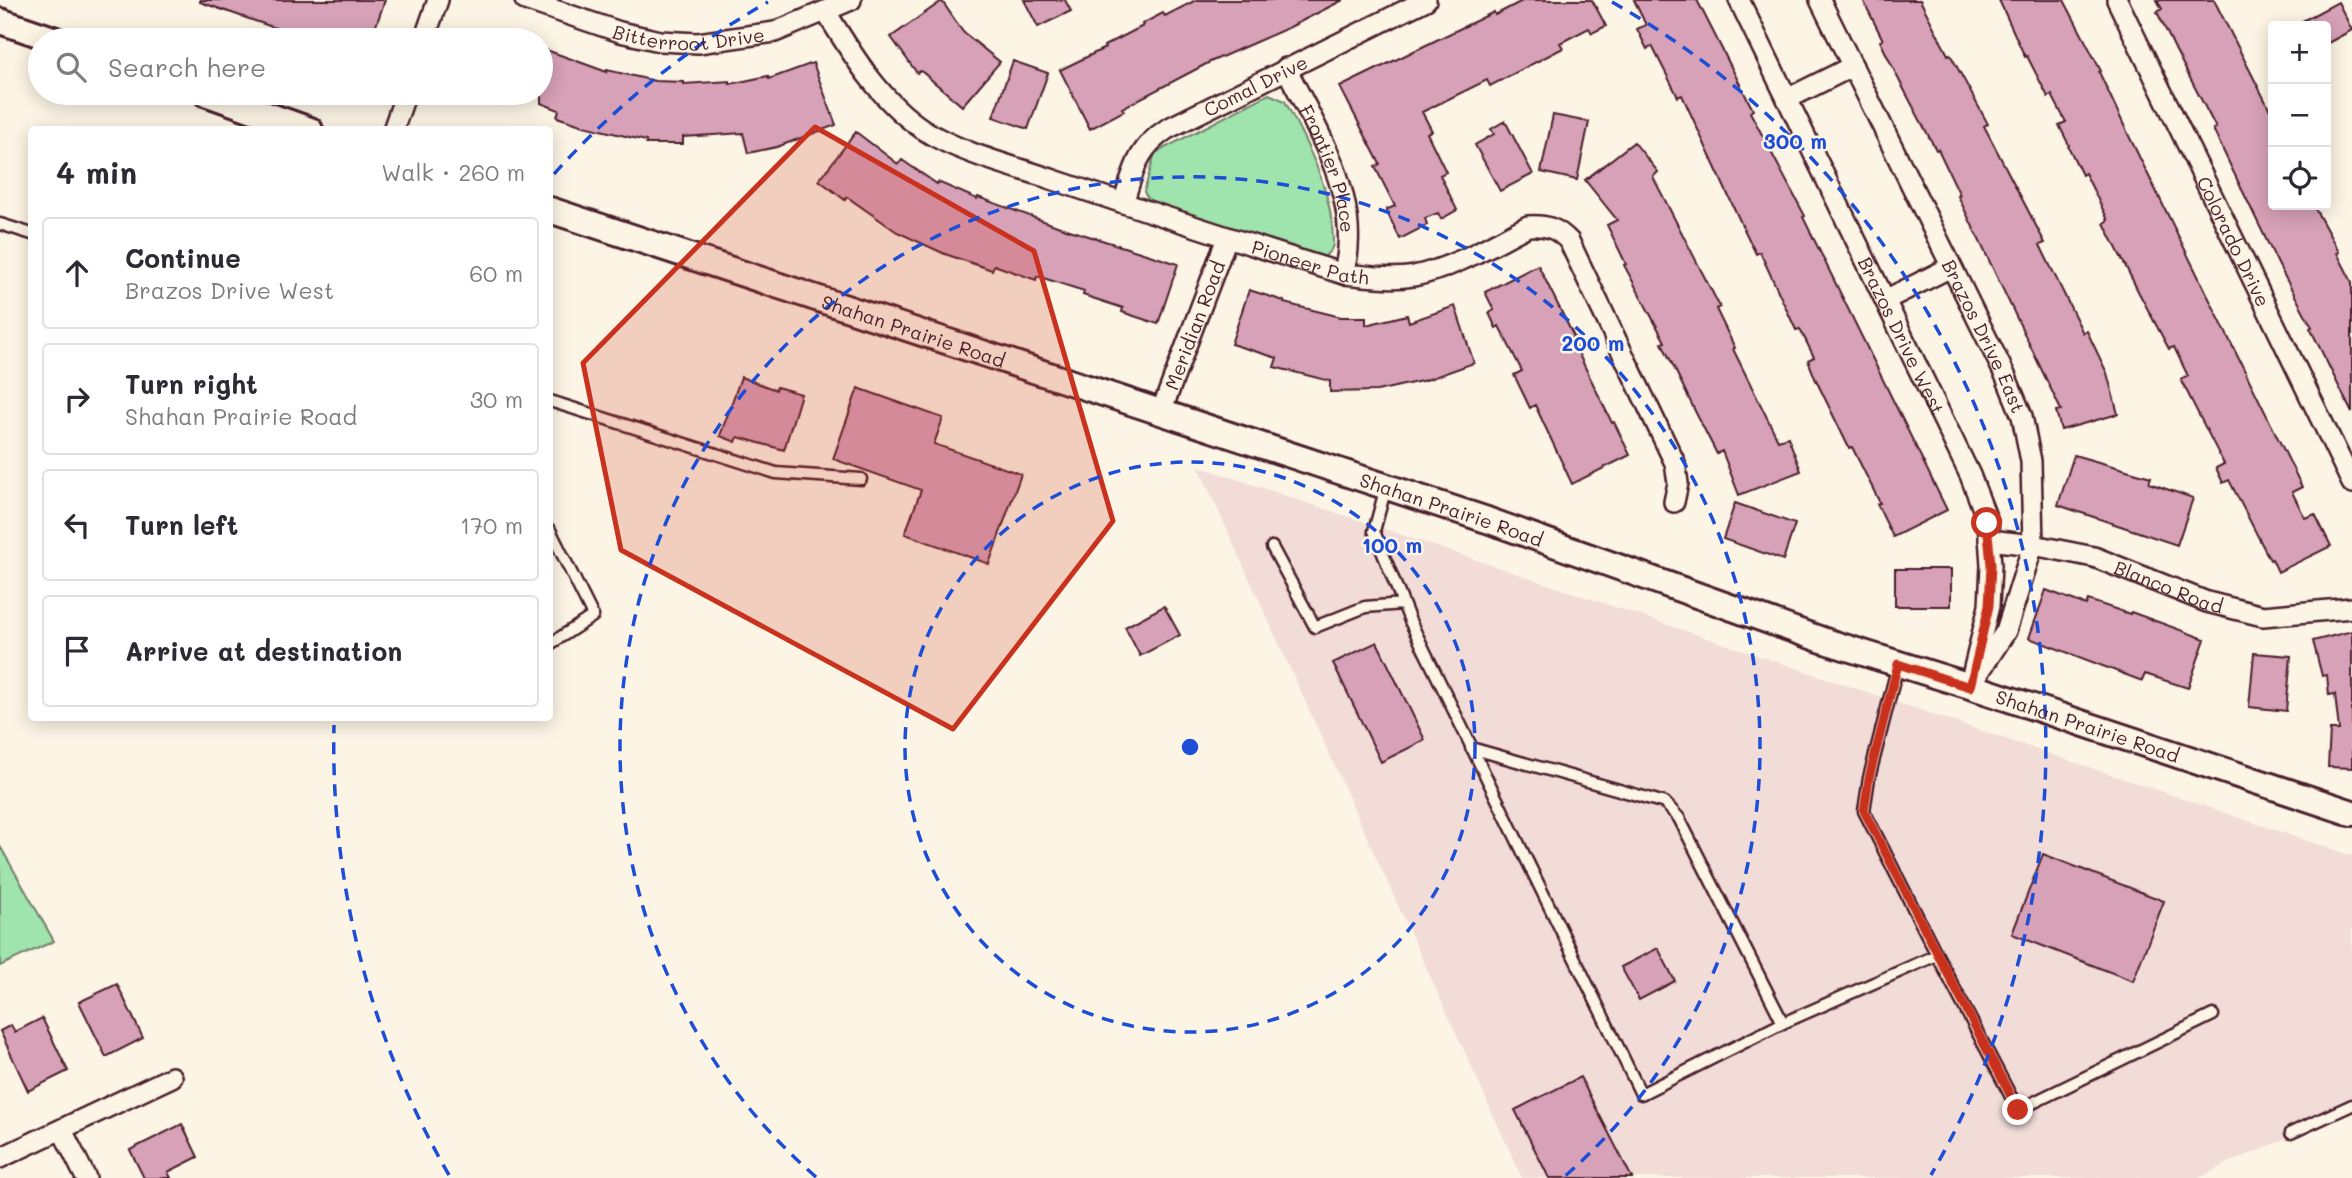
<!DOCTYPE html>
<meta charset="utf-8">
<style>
:root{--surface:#fff;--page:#f7f7f7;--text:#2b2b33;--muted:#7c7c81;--line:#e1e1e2}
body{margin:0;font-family:Mali,sans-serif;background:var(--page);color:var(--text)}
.controls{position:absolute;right:21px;top:21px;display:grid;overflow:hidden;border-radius:7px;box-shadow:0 4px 18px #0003}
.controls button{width:63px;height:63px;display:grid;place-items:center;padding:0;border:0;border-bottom:2px solid var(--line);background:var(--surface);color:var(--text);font:35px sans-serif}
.stop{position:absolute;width:21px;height:21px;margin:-16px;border:5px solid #c8321e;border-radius:50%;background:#fff}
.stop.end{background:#c8321e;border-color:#fff;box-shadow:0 2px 7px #0008}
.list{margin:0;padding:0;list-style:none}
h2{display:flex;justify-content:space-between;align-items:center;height:91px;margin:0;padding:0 28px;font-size:30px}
h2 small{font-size:23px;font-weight:400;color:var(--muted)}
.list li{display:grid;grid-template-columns:46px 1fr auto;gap:21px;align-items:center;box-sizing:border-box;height:112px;margin:0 14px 14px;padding:0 14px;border:2px solid var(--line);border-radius:7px}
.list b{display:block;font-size:26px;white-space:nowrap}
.list p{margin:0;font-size:23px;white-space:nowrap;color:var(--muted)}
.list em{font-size:23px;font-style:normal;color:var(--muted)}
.icon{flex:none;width:38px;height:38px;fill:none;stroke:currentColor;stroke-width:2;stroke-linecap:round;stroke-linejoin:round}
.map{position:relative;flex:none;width:2352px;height:1178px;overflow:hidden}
.search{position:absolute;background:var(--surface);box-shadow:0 4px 18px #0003;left:28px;top:28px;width:525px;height:77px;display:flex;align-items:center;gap:18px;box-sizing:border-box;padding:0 24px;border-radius:38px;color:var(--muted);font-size:26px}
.panel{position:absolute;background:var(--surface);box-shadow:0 4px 18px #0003;left:28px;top:126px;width:525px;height:595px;border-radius:7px}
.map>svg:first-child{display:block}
.built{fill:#f1dcd8}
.green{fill:#9fe3ad;stroke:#74816c;stroke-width:2}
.building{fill:#d7a1b8;stroke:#4a1f2b;stroke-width:2}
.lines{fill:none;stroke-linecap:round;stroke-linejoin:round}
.service-casing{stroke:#4a1f2b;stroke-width:15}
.minor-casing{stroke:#4a1f2b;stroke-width:24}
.tertiary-casing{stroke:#4a1f2b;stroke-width:30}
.service{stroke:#fcf5e5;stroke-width:10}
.minor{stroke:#fcf5e5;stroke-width:19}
.tertiary{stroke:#fcf5e5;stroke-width:24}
.route{stroke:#c8321e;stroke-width:9}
.marked{fill:#c8321e;fill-opacity:0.2;stroke:#c8321e;stroke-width:5;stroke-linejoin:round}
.ring{fill:none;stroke:#1d4ed8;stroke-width:3.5;stroke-dasharray:12 9}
.labels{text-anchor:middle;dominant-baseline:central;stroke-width:5;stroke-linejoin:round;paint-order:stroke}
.street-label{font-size:19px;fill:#4a1f2b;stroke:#fcf5e5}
.centre{fill:#1d4ed8;stroke:#fcf5e5;stroke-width:3.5}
.ring-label{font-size:21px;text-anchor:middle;font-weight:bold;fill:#1d4ed8;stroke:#fcf5e5;stroke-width:5;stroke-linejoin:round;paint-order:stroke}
</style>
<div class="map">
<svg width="2352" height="1178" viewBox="0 0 2352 1178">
<rect width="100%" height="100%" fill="#fcf5e5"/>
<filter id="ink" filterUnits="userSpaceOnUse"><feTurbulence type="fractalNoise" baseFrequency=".0143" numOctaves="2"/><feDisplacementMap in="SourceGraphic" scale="14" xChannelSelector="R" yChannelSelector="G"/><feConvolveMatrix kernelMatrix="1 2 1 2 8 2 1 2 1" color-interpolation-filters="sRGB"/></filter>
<g filter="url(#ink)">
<path class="built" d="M1198,466l1154,390v256l-126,52 -27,14h-677z"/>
<path class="green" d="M1269,94l16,7c23,45 49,91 48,144l-2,5 -10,10 -171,-59 -6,-9 11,-39z
M0,846l54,95 -54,25z"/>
<path class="building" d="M200,0h185l-14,40h-61l-110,-38z
M1024,0h41l6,11 -33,16z
M1196,0h147l-53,27 -80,35 -88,46 2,3 -34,18 -30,-59 45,-22 -1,-2 39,-20 -1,-2 21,-11 2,3z
M1524,0h68l14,26 -14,7 -3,-5 -29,15 3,5 -73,38 -3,-6 -65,32 10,19 -5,2 19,39 -6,3 17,35 -16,9 -3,-6 -13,5 2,7 -27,14 -14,-29 9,-4 -20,-39 5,-3 -40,-77 154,-75 1,3z
M1634,0h63l56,110 -3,2 55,104 -2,1 144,293 -54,27 -16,-33 3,-1 -28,-56 -3,1 -34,-70 -7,-18 6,-3 -14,-28 -4,1 -36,-78 -4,2 -16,-33 -58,-126 -4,2 -26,-51 -5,3 -10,-20 9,-4z
M1863,0h57l28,55 2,-1 38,70 -4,2 61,117 -5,2 43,88 4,-2 20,42 11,41 -57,16 -5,-19 5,-1 -103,-214 2,-1 -22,-46 -2,1 -37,-70 -19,-39 3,-1z
M1999,0h65l37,71 -2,1 30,64 173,351 -10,5 13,26 10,-4 16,32 -53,26 -6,-13 -2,1 -41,-80 -6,3 -7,-15 8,-4 -43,-84 7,-4 -14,-29 -5,2 -30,-56 -35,-70 4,-3 -23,-47 -3,2 -14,-29 1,-1 -10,-20 7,-3 -14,-27 -4,2 -21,-41 -2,1z
M2157,0h57l59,116v89h40l26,47 -2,1 15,29v131l-42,-85 2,-1 -33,-61 -47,-97 -19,-40 3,-1 -40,-77 -19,-39 5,-3z
M942,1l21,31 37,30 -38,44 -41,-35 -4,2 -26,-36z
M2338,2l14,28 -26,14v-18h-33z
M541,48l66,24v-2l48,11 29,1v2l46,-3v3l38,-8 1,3 44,-16 23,62 -59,22 -29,6 -5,-20 -60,4v7h-37v-3l-62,-15 -27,-9 2,-7 -18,-7z
M1013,61l35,12 -20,56 -35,-12z
M1553,115l36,7 -12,58 -36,-8z
M1505,121l28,53 -33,17 -25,-46 19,-11 -3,-5z
M856,132l42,32 4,-4 35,24 1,-2 39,17 1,-2 82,30 118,37 -20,60 -36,-12 1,-4 -40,-13 1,-4 -47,-15 -1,4 -42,-15 -2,5 -47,-16 -48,-22 -50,-35 -2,3 -26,-20z
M1634,142l24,30 -5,5 67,130 -4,2 19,39 -2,1 45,91 10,-3 13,34 -62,24 -17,-44 -5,3 -20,-39 -35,-72 3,-1 -41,-77 2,-1 -19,-39 10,-5 -32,-40z
M1538,265l36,72 -3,1 41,85 2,-1 16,33 -58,29 -37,-79 -5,3 -16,-33 8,-4 -23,-45 -3,2 -7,-15 5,-3 -9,-18z
M1249,290l35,11v2l57,14h25v8l41,-10 2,7 46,-16 19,57 -48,17 -49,11 -47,1v-11l-56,-14 3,-9 -46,-14z
M741,377l35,13 1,-3 24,7 -17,56 -46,-13 -2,5 -16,-6z
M858,388l85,30 -9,26 87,30 -32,90 -84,-30 16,-44 -88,-31z
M2074,455l77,22 -2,6 44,15 -16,47 -119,-40z
M1735,503l60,21 -12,36 -60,-21z
M1895,569h56v37h-56z
M2046,590l40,15 2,-5 42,14 1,-2 74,27 -17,49 -43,-14 -3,7 -113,-43z
M1164,606l16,29 -40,21 -15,-29z
M2352,631v137l-24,-1 2,-37h9l-4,-36 -6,1 -2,-20 -5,1 -9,-35z
M1377,642l48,98 -44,22 -48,-99z
M2254,653l37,3 -5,55 -37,-4z
M2043,854l121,47 -31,80 -121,-47z
M1658,948l17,33 -36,19 -18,-33z
M117,984l26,54 -37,19 -27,-55z
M42,1018l26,53 -40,20 -28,-60 11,-6 4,7z
M1580,1077l52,101h-83l-34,-68z
M182,1124l16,33 -30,15 3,6h-27l-14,-28z"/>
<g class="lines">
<defs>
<path id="service" d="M0,224l32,10
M550,401l226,72 85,6
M1386,487l-12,44 36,90 231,473 142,-71 -104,-205 -14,-15 -194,-55
M550,530l43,86 -43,28
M1272,547l43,80 50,-20 38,-3
M1937,955l81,155 195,-95
M1783,1023l154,-68 -73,-144 5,-33 29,-113
M2291,1133l61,-28"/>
<g id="minor">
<path id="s1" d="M525,0l95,32 40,9 38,2 77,-11 76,-32"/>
<path id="s2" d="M1739,0l231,475 18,47 3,43 -2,41 -16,66"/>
<path id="s3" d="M1820,0l186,377 16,39 9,45 2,84 -27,86 -36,55"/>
<path id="s4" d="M2117,0l235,483"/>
<path id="s5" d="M826,12c27,44 55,90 98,118 33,22 92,37 130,50 96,32 193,64 290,94 23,2 47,6 70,2 40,-8 78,-32 114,-50 18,-1 29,2 41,15l106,222 3,20 -4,19"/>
<path d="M424,40l14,-40"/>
<path id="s6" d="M1286,68c27,54 67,116 62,179 0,9 -3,18 -4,27"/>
<path d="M1787,99l66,-33"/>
<path d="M393,130l13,-37"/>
<path id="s7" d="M1123,203c11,-32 13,-54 44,-74l259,-129"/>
<path d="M1885,300l66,-33"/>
<path id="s8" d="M1161,412l66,-174"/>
<path id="s9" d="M1989,540l44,5 61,12 113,45 56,14 89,-8"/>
<path d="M62,1130l24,48"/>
<path d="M0,1158l172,-81"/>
</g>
<g id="tertiary">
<path d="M0,21l56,19"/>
<path d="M205,93l105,37"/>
<path id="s10" d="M550,210l937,310 338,121 145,45 382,127"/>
</g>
</defs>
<use href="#service" class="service-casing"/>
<use href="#minor" class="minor-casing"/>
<use href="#tertiary" class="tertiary-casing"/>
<use href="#service" class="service"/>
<use href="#minor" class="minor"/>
<use href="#tertiary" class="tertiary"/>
</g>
</g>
<g class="lines" filter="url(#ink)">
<path class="route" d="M1987,523l4,42 -2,41 -19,81 -72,-23 -29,114 -5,33 154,299"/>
</g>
<path class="marked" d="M815,127l219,124 79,270 -160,208 -332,-179 -38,-187z"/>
<g class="ring">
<circle cx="1190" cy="747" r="285"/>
<path d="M816 1177A570 570 0 1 1 1564 1177"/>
<path d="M449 1175A856 856 0 0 1 334 725M554 174A856 856 0 0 1 768 2M1612 2A856 856 0 0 1 1931 1175"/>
</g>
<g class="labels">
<g class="street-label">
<text stroke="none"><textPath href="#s1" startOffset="170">Bitterroot Drive</textPath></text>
<text stroke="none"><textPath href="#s7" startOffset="187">Comal Drive</textPath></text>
<text stroke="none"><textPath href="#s6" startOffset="110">Frontier Place</textPath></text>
<text stroke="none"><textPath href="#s4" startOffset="268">Colorado Drive</textPath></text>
<text stroke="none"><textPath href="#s5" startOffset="564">Pioneer Path</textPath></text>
<text stroke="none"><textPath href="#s8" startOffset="93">Meridian Road</textPath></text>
<text stroke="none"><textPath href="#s10" startOffset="383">Shahan Prairie Road</textPath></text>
<text stroke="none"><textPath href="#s2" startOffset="373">Brazos Drive West</textPath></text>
<text stroke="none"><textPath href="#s3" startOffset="374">Brazos Drive East</textPath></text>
<text stroke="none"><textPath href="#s10" startOffset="950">Shahan Prairie Road</textPath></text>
<text stroke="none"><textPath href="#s9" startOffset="187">Blanco Road</textPath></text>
<text stroke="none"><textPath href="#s10" startOffset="1622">Shahan Prairie Road</textPath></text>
</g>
</g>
<circle cx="1190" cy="747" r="10" class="centre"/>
<g class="ring-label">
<text x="1795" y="149">300 m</text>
<text x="1593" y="351">200 m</text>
<text x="1392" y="553">100 m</text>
</g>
</svg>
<div class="controls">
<button>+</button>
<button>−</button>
<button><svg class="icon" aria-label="locate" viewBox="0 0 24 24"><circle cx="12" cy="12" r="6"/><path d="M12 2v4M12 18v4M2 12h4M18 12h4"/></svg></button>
</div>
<div class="stop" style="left:1987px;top:523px"></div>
<div class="stop end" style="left:2018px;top:1110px"></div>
<div class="search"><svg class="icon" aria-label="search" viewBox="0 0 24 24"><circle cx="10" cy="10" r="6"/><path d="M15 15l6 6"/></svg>Search here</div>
<section class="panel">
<h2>4 min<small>Walk · 260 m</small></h2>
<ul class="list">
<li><svg class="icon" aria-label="ahead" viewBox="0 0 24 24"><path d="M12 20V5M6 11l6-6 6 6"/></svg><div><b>Continue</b><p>Brazos Drive West</p></div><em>60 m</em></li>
<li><svg class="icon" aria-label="right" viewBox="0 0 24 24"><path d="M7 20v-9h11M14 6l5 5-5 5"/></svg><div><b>Turn right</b><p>Shahan Prairie Road</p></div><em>30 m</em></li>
<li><svg class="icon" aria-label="left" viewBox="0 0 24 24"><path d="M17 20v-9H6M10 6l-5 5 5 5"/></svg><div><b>Turn left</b></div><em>170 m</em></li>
<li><svg class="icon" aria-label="arrive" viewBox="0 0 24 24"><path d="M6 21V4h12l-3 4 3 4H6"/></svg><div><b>Arrive at destination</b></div></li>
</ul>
</section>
</div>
